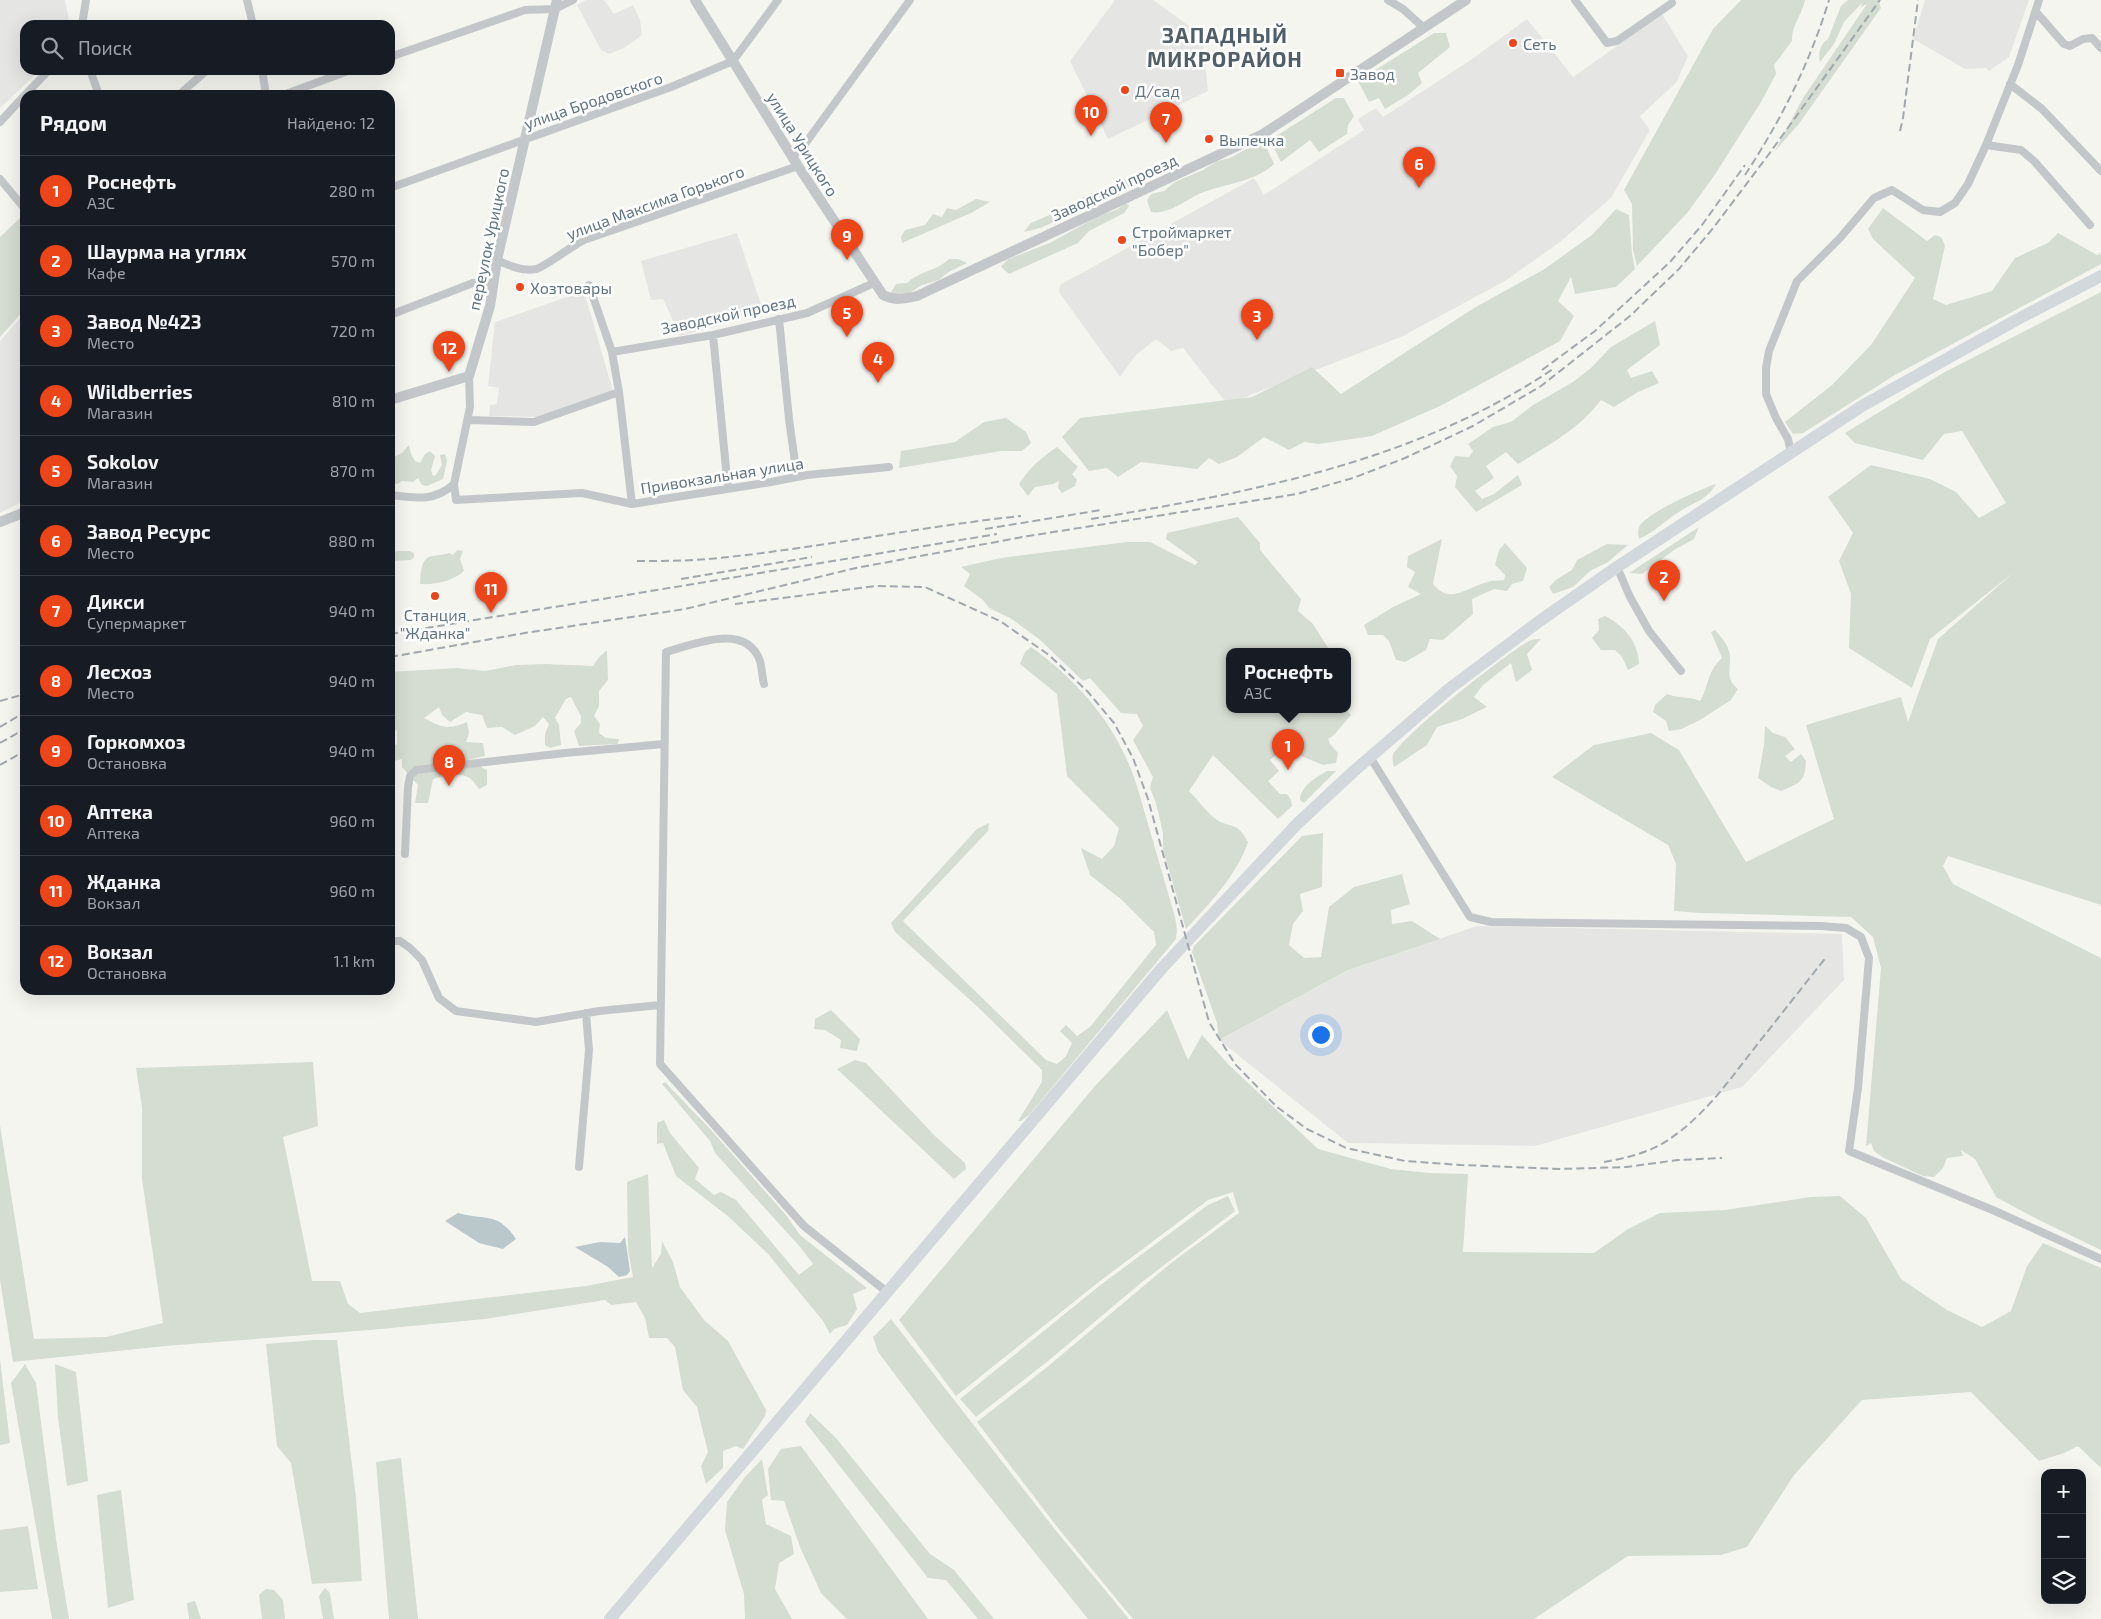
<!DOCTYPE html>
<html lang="ru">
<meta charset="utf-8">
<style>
:root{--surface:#171b24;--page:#242831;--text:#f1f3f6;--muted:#9ea1a6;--line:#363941;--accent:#ec4519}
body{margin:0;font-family:"Exo 2",sans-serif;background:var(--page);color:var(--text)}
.controls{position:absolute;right:15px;bottom:15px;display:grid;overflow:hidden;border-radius:10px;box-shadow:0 5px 20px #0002}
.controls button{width:45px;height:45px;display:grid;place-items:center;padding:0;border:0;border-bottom:1px solid var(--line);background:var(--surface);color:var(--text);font:25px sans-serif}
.you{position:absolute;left:1320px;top:1034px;width:18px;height:18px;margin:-12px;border:4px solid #fff;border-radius:50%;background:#1a73e8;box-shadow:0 0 0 8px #1a73e833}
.badge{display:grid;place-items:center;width:32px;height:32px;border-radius:50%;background:var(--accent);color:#fff;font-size:16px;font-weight:700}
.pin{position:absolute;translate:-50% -41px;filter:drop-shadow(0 1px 2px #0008)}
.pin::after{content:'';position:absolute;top:26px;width:18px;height:15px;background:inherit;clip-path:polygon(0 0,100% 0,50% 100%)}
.popup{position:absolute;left:1226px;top:648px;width:125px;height:65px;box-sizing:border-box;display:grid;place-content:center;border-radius:10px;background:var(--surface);filter:drop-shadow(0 1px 4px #0005);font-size:16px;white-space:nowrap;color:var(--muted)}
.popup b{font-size:19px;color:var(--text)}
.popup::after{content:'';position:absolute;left:50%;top:100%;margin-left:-10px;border:10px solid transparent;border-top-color:var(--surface)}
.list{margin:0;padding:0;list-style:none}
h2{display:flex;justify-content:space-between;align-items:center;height:65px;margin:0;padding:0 20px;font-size:21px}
h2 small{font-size:16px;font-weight:400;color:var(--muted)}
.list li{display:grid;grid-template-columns:32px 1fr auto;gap:15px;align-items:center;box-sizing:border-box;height:70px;padding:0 20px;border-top:1px solid var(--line)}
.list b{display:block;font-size:19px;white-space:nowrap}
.list p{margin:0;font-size:16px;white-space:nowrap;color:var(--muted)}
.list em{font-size:16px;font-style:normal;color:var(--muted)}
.icon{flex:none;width:28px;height:28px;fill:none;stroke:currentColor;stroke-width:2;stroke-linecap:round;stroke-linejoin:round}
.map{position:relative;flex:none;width:2101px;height:1619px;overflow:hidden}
.search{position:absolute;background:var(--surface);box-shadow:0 5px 20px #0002;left:20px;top:20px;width:375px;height:55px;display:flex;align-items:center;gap:12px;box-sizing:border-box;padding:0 18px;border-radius:15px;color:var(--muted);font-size:19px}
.panel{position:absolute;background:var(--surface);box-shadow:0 5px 20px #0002;left:20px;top:90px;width:375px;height:905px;border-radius:15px}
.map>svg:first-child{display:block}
.built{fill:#e5e6e4}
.green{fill:#d5dcd1}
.water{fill:#bac7cb}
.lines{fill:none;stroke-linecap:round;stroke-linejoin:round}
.minor{stroke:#c4c7ca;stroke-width:8}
.tertiary{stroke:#c4c7ca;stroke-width:10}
.primary{stroke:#d3d8dc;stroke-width:12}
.rail{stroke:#a1a8ad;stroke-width:2;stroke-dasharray:8 4;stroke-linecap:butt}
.poi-dot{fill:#ec4519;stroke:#fff;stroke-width:2}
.labels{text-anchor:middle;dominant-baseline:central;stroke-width:5;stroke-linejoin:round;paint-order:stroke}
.poi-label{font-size:16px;fill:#627583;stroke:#fff;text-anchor:start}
.street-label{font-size:16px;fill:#627583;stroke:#fff}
.district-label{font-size:21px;font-weight:bold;letter-spacing:1px;fill:#505e68;stroke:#fff}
</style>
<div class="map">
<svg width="2101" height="1619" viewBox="0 0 2101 1619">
<rect width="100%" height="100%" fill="#f5f5f0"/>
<path class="built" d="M0,0h65l5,25h-45v45h15l-40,38z
M586,0h18l10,14 19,-9 7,15 2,15 -18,13 -15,6 -8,-4 -24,-45z
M1115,0h38l49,35 6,56 -100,48 -38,-78z
M1925,0h104l-20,57 -20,14 -3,-3 -21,1 -52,-30z
M1662,14l26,42 -12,27 -36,33 10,14 -39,68 -51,44 -55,39 -104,56 -174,67 -44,-56 -12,3 -15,-12 -21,17 -15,21 -61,-85 1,-7 194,-107 10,17 100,-65 -6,-11 18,-11 7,9 89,-58 55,-40 46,58z
M737,233l27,80 -84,23 -17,-37 -12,1 -10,-39z
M584,291l29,100 -71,26 -53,-1 1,-11 7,-1 2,-16 -11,-2 7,-64z
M25,313v187l-25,13v-172z
M1477,926l365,8 2,46 -102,107 -207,59 -187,-3 -129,-103 129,-70z"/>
<path class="green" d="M1741,0h64c-3,15 -14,26 -13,41l-18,24 2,9 -15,28 -47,74 -26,36 -51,54 -4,-16 -1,-46 -8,-14 89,-161z
M1848,0h30l3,8 -83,117 -23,26 28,-53 64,-94 -6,3 1,-4 -18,19 -10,22 -14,18c-2,-9 0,-18 8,-23l13,-33z
M1434,33h12l4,14 -32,26 4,10 -14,12 -23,14 -6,-11 -10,4 -11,-21z
M1336,98h8l10,18 -6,9 -1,9 -28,18 -9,-12 -29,22 -11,-22z
M1263,140l11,24c-19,18 -49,20 -73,29 -16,7 -32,22 -50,19l-4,-12 4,-6 13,-3 11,-9 28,-12 14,-9 13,-3z
M1123,178l6,4v5l-7,6 -82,35 -16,4 7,-9 44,-19 8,-7 19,-4z
M976,199l14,3 -19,11 -69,30 -1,-6 4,-7 20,-5 8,-11 9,3 5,-9 9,2z
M1126,203l3,3 -5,7 -35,18 -11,12 -69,31 -8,-7 7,-8 42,-16 48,-27 18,-6z
M1883,208l44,33 8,-6 6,2 4,9 -12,53 13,6 46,-14 23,-33 33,-15 10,-10 39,22 4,-2v11l-206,111 -92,58 -10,1 -8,-12 47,-37 39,-40 44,-67 -42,-39 -5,-10z
M1616,209l13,6 3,39 3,15 -19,18 -41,7 -4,-17 -13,24 16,15 -14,25 -120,65 -68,30 -54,8 -14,-2 -15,8 -25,-13 -27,20 -18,7 -10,-6 -12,11 -56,-7 -23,15 -11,-9 -18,3 -27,-34 18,-19 172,-21 60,-30 29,27 133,-86 69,-38 49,-35z
M20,218l5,5v86l-25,28v-100z
M949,259h9l9,4 -20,10 -8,7 -17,5 -14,9h-18l6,-10 11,-1c12,-12 30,-12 42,-24z
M2101,292v613l-153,-49 -5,10 10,18 148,74v292l-64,-31 -41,-22 -21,-38 -14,-9 2,6 -16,2 -4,10 -9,9 -11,-1 -41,-19 -8,-6 -3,-8 -5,3 15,-178 -8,-31 -22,-20 -151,-4 -26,-2 2,-47 -8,-19 -116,-68 42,-32 57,-12 28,17 67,112 88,-43 -28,-94 95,-28 7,25 30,-83 76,-67 -84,67 -18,49 -63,-40 2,-54 -12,-33 14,-28 -25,-36 43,-32 59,14 26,13 23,26 27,-15 -44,-72 -18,3 -21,26 -68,-17 -10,-10 98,-60z
M1655,321l5,24 -33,25 4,8 21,-7 7,12 -21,9 -24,15 -13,-7c-22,29 -52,45 -83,64l-12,-12 -20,14 8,12 -19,13 7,8 12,-5 24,-19 4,10 -46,27 -21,-25 2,-11 -7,-10 5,-10 14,1 4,-6 -5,-7 25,-17 18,-5 22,-17 40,-23 18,-14 20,-21z
M1006,418l20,14 5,11 -9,8h-21l-102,17 2,-17 54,-9 29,-20z
M409,445l2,9 4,7 5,2 5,-9 5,-3 5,5 -4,14 2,6 3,-1 6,-10 -2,-10 5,-1 2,7 -4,18 -16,7 -5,-1 -4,-7 -5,4 -11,-1 -4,3 -6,-1 -2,-5v-19l12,-6z
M1057,447l21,20 -6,7 5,6 -2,6 -13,7 -4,-5 1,-7 -6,3 -18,3 -7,9 -9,-12c10,-16 23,-27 38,-37z
M1716,484c-8,15 -21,18 -34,26 -15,9 -27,22 -43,29 -1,-5 -2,-10 2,-15 11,-13 57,-34 75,-40z
M1238,517l22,26v7l41,49 -3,12 15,13 17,27h-101v58h117l5,6 -17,20 -6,4 2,5 8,9 -2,10 -13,2 -24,-10 -6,2 -11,-7 -12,10 9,11 -11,10 12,13h7l4,6 1,6 -14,13 -65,-64 -24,36c9,9 18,22 28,29 15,9 20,1 31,22 -11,33 -39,62 -62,87l-23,-80v-16l-7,-30 -6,-15 3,-11 -20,-37 10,-14 -6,-12 -16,-1 -31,-35 -7,3 -44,-42 -29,-21 -21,-10 -6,-8 -19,-14 6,-12 -9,-7 40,-9 126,-16h23l45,23 3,-3 -32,-23 1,-6z
M1699,527l-5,12 -20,11 -32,24 -13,-1z
M1442,539l-9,45c17,21 33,4 54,-2 6,-2 11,-1 17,-2l1,-5 -10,-10 4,-15 6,-7 22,25 -4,13 -11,3 -5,7 -13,-2 -22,10 1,15 -30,26 -13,-1 -4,11 -21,12 -9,-2 -7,-19 -6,-6h-15l-4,-10 29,-18 28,-13 -13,-7 7,-15 -8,-5 1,-11z
M1607,544l21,1 -20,17 -18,9 -17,16 -20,7 -4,-7 8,-8 15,-9 5,-10z
M457,550l6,1 -3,8 4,12c-11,10 -28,14 -44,13 1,-10 0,-27 13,-28 6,-1 9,-1 16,-3l4,2z
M400,551h9l5,2v4l-3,3 -21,1v-9z
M1605,616c18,9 34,26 34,48l-11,6 -6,-13 -7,-7h-14l-9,-12 7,-8 -1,-11z
M1715,630c5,6 12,13 14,21 4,15 -6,26 9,38l-7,11 -31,20 -19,9 -12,2 -3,-10 -13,-9 2,-7 12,-11c12,5 23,2 33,7 10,-17 6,-28 22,-43l-11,-26z
M1541,639l-14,15 5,16 -16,12 -5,-19 -28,22 -9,12 13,10 -25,12 -25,8 -10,18 -33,22c-1,-4 -2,-9 -1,-12 7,-18 116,-104 136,-114 4,-2 8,-2 12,-2z
M1031,647c49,35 87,80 106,139l38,131 2,13 -1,9 -146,175 -9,7h-3l24,-39v-12l-61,-60 -86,-78 -4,-9 86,-94 12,-6 -1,8 -85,90 143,139 11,4 9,-8 6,-13 -12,-12 6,-6 11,11 13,-9 66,-82 -2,-13 -32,-32 -32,-25 -9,-27 21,11 12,-13 5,-18 -52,-52 -10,-82 -37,-30 5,-12z
M607,650l1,30 -9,11v15l-5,10 6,8 -1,9 7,5 13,1 -1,5 -39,2 -5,-15 7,-8v-7l-10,-19 -5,2 -11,19 4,7 2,20 -11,3 -5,-3v-11l4,-10 -6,-7 -8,9 -20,9 -13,-8 -15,1 -5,-13 -16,-3 -16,10 -8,-7 -3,-8 -15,11c18,10 24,12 43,4l2,11 -3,9 17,1 2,13 -17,4 19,10v15l-8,4c-12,-20 -26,-15 -46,-10l-5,24h-13l3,-18 -16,-18v-8l-12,3v-14l7,-4v-12l-7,-10v-50l67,-4 28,3 31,-6 30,-1 47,2 6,-9z
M1765,726l8,7 12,4 10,12 -10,7 6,6 10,-8 5,7c-1,21 -6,22 -25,30l-10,-4 -13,-9 6,-33z
M1327,771h9l-32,32 -4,-3c0,-13 16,-23 27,-29z
M1323,833l-1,54 -22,7 3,17 -10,13 -4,21 15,13 17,-1 8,-50 25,-20 48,-13 8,30 -19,6 1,14 20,-3 28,18 -92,31 -129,70 -2,-17 -25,-71 2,-6 108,-110z
M831,1010l29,29 -3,12 -17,-3 1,-8 -16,-10 -11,-1 1,-10z
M1167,1010l21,50 14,-25 27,30 89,84 73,20 38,4 39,1 -5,78 131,1 34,-24 32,-16 65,-3 86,-13 29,-1 26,22 35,61 46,31 35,17 29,-16 16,-45 16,-23 58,25v200l-23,-22 -14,7 -25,8 -68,-69 -109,8 -68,75 -47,72 -26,8 -93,1 -94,63h-401l-75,-91 -81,-106 69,-54 125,-105 68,-50 -6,-21 -25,8 -108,81 -144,115 -57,-76 196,-234z
M855,1060l11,3 69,73 30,27 1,6 -12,10 -117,-110z
M313,1062l5,64 -35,11 29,144h28l8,23 12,9 226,-27 47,-9 -5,-27 -1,-68 21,-8 4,94 9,-14 1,-13 11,21 7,25 24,33 24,21 38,69 -1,6 -22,33 -7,-3 -13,5v17l-17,16 -5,-18 7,-14 -11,-45 -14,-17 -8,-43 -8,-9h-18l-4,-20 -9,-16 -25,3 -6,-5 -120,19 -115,11 -205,16 -152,16 -13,-82v-155l34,214 72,-2 57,-14 -21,-144v-72l-6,-39z
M665,1082l47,49 74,84 14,20 67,53 -14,6 4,15 -10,16 -13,4 -4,5 -7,-13 -55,-67 -39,-37 -53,-41 -13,-33 -6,1v-21l7,-3 6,13 29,35 -4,11 19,16 7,-3 15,8 63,75 14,-11 -12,-16 -86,-95 -5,-12 -48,-57z
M1228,1196l7,15 -93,71 -94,79 -72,56 -16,-18 138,-112 110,-82z
M891,1319l166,213 72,87h-41l-152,-190 -58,-77 -5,-15z
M315,1340h22l19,158 6,83 -50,3 -21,-121 -14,-17 -11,-102z
M0,1359l10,84 -10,2z
M25,1364l11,19 20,156 13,80h-17l-41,-236z
M55,1364l21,8 12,109 -21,5 -9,-69z
M810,1413l26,25 94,116 24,16 40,49h-16l-32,-39 -18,-2 -123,-156z
M801,1446l122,166 5,7h-81l-26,-26 -21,-46 -16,-46 -13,-1 -3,-31 13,-20z
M401,1458l17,161h-29l-13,-157z
M762,1459l6,36 -6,5 4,24 25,12 3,18 -15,9 -4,26 17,30h-47l-1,-25 -19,-64 2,-28 18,-25z
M121,1490l13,110 -26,8 -11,-113z
M28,1526l10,63 -38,3v-62z
M325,1588l5,5 4,26h-11l-4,-23z
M266,1589l8,1 9,10 2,19h-23l-3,-24z
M195,1601l6,18h-12l-2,-16z"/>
<path class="water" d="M458,1213c28,8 39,-2 58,26l-13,10 -24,-6 -34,-22z
M625,1237l5,34 -3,4 -8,2 -11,-10 -33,-20 25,-5 20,1z"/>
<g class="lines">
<path class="minor" d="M247,0l6,25
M1388,0l15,9 21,19
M1575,0l32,43 10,-2 55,-38
M2036,12l28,32 6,2 13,-7 9,-1 9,10
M82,25l4,-25
M390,57l135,-47 30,-1 18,-9
M90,70l9,25
M262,70l4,25
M2010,84l32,25 59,62
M25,95l24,-25
M179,95l28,-25
M283,95l68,-25
M0,122l25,-27
M1986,145l35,5 13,11 56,64
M793,156l9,-8 108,-148
M0,179l25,30
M390,188l281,-101 62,-26 45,-61
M497,260c11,5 26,12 39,9 7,-1 37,-24 48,-29l214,-74
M589,285l23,67 7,40
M390,315l83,-32 21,-1
M779,319l10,100 8,58
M713,335l15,154
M612,352l101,-17 94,-22 67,-30
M469,376l1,31 -16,77 2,16 126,-7 50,11 139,-22 36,-7 82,-8
M469,420l65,2 85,-30 13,112
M1791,453l-3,-14 -12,-21 -10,-24v-26l3,-17 28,-70 43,-43 34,-40 18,-8 31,20 17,2 15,-9 13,-19 18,-39 32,-80 21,-65
M390,495c24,3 45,7 64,-11
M1617,567l13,30 19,34 32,40
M764,684c-2,-7 -2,-16 -4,-23 -14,-39 -65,-17 -94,-9l-6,412 144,162 83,66
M1370,757l100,160 21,5 330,4 25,2 15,9 8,21 -11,130 -9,63 146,60 106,48
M405,854l3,-67 2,-11 6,-6 149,-17 99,-9
M390,941h10l10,7 12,12 17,38 17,13 80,11 63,-11 61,-6
M579,1167l10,-117 -3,-37"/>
<path class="tertiary" d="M695,0l103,166 85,129c12,6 21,4 34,1l346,-162 203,-134
M390,400l79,-24 21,-70 7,-46 60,-260
M0,522l25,-10"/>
<path class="primary" d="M610,1619l552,-651 135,-144 57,-53 95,-82 92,-69 76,-53 245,-161 156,-87 83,-43"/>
<path class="rail" d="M1900,131l3,-13 15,-118
M1745,175c36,-55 65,-112 84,-175
M1542,370l53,-39 75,-69 32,-37 43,-60
M1091,519c161,-27 324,-57 462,-150
M985,529l116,-19
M637,561c24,0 48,0 72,-2 105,-10 208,-32 312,-43
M681,579l131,-22
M735,604l141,-18 49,1 75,34 49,34 39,37 26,31 19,35 15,41 61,223 26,42 42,43 30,22 39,19 59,13 56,4 99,4 66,-2 52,-7 44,-2
M390,634l607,-100
M390,657l135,-24 160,-24 171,-41 172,-32 269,-42 56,-16 52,-20 68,-32 68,-40 89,-70 49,-47 35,-42 55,-73 111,-154
M0,701l25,-7
M0,727l25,-15
M0,743l25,-14
M0,765l25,-14
M1604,1162c23,-4 48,-10 67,-24 32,-22 55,-53 78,-83 26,-33 52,-66 78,-99"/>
</g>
<g class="poi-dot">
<circle cx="1513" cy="43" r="5"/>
<rect x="1335" y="68" width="10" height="10" rx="2.5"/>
<circle cx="1125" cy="90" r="5"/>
<circle cx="1209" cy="139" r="5"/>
<circle cx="1122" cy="240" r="5"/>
<circle cx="520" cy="287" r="5"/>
<circle cx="435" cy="596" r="5"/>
</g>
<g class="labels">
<g class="poi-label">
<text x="1523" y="43">Сеть</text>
<text x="1350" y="73">Завод</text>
<text x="1135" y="90">Д/сад</text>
<text x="1219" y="139">Выпечка</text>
<text x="1132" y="231">Строймаркет<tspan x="1132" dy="18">"Бобер"</tspan></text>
<text x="530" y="287">Хозтовары</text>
<text x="435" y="614" text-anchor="middle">Станция<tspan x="435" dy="18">"Жданка"</tspan></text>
</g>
<g class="street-label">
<text transform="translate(593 100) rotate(-19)">улица Бродовского</text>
<text transform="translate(803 144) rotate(58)">улица Урицкого</text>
<text transform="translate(1114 187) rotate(-25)">Заводской проезд</text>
<text transform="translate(655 202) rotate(-20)">улица Максима Горького</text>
<text transform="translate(488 239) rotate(-78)">переулок Урицкого</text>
<text transform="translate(728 314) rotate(-12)">Заводской проезд</text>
<text transform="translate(722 475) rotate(-9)">Привокзальная улица</text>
</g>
<g class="district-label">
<text x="1225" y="34">ЗАПАДНЫЙ<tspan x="1225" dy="24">МИКРОРАЙОН</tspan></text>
</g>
</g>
</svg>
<div class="controls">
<button>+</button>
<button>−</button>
<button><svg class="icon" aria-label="layers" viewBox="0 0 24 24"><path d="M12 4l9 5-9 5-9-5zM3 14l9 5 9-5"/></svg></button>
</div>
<div class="you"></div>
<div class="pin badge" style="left:1288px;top:770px">1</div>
<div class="popup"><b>Роснефть</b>АЗС</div>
<div class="pin badge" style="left:1664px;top:601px">2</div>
<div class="pin badge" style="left:1257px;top:340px">3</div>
<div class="pin badge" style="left:878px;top:383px">4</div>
<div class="pin badge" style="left:847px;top:337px">5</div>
<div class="pin badge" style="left:1419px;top:188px">6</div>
<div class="pin badge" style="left:1166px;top:143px">7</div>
<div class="pin badge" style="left:449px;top:786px">8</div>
<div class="pin badge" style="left:847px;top:260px">9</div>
<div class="pin badge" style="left:1091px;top:136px">10</div>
<div class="pin badge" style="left:491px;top:613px">11</div>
<div class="pin badge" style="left:449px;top:372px">12</div>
<div class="search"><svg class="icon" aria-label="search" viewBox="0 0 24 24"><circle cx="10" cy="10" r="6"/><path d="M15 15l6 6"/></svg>Поиск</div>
<section class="panel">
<h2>Рядом<small>Найдено: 12</small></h2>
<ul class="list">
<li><span class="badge">1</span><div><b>Роснефть</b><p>АЗС</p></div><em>280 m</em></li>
<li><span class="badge">2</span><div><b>Шаурма на углях</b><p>Кафе</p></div><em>570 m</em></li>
<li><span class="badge">3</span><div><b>Завод №423</b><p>Место</p></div><em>720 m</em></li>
<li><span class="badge">4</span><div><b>Wildberries</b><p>Магазин</p></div><em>810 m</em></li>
<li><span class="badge">5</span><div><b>Sokolov</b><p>Магазин</p></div><em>870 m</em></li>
<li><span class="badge">6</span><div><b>Завод Ресурс</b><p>Место</p></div><em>880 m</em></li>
<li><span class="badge">7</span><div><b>Дикси</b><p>Супермаркет</p></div><em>940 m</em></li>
<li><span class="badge">8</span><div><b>Лесхоз</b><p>Место</p></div><em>940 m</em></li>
<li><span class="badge">9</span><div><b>Горкомхоз</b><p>Остановка</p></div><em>940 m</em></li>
<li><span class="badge">10</span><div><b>Аптека</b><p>Аптека</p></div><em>960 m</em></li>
<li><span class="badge">11</span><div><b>Жданка</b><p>Вокзал</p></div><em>960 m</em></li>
<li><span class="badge">12</span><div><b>Вокзал</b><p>Остановка</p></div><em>1.1 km</em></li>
</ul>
</section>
</div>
